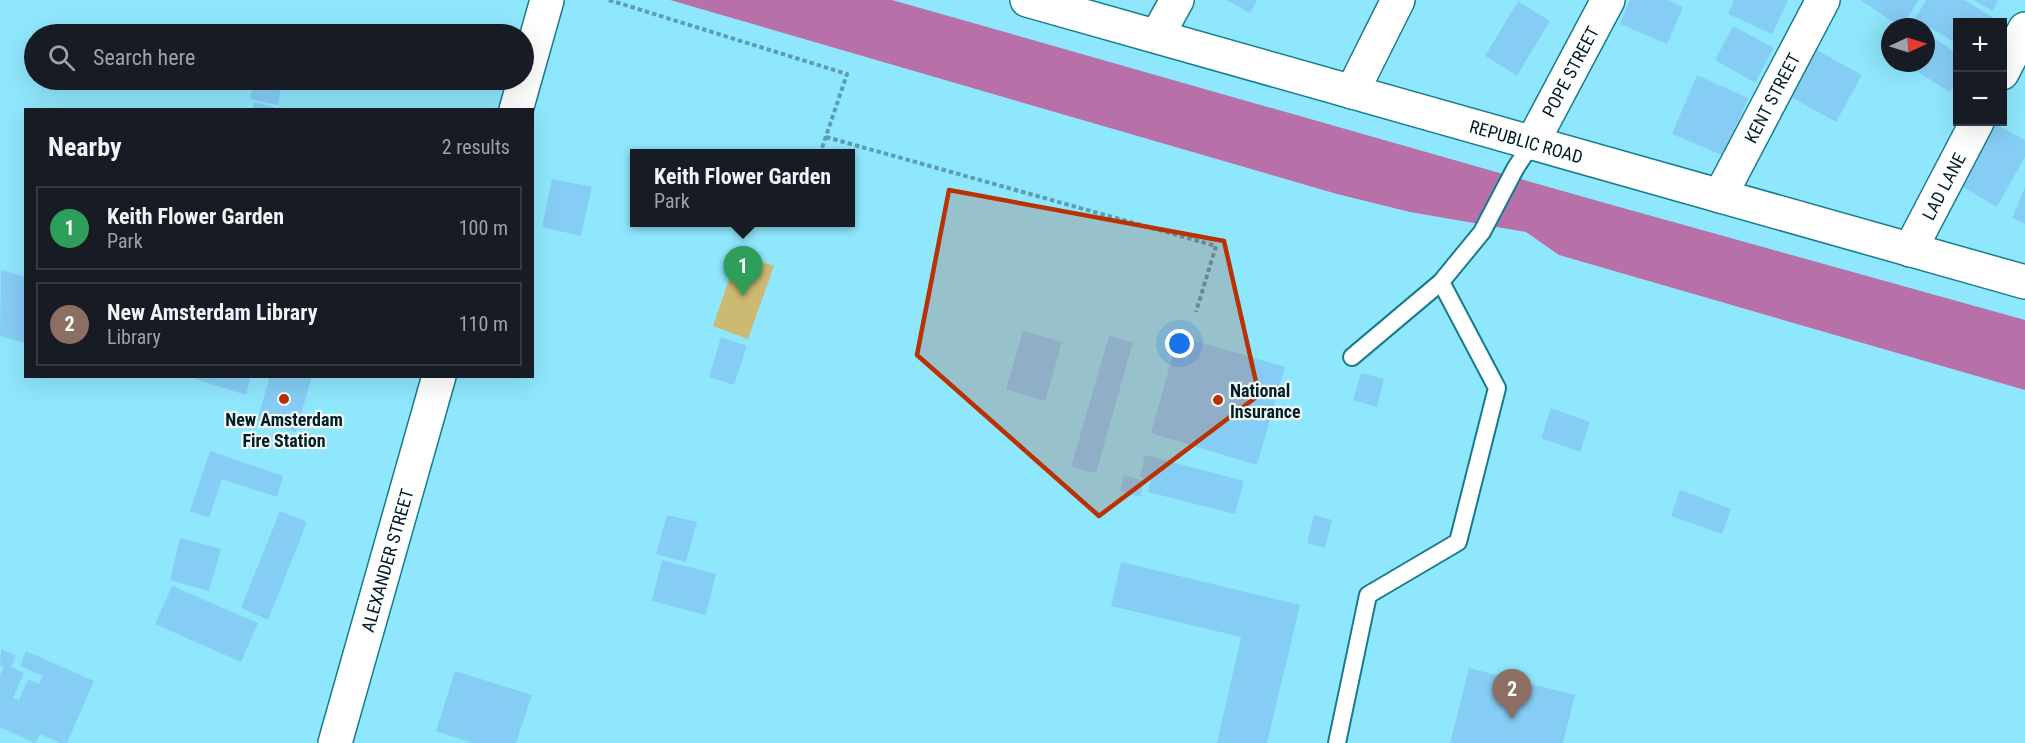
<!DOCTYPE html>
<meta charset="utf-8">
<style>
:root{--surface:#171b24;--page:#242831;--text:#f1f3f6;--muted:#9ea1a6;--line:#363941;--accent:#d89c89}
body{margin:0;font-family:"Roboto Condensed",sans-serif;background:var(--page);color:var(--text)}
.controls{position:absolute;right:18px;top:18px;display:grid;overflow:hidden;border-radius:0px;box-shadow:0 6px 24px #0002}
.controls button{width:54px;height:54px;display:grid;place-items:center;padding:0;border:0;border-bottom:2px solid var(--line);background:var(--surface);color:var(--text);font:30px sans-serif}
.compass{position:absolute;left:1881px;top:18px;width:54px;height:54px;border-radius:50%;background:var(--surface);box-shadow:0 6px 24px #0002;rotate:86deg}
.you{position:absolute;left:1180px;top:344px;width:21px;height:21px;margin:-15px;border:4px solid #fff;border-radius:50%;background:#1a73e8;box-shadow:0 0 0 9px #1a73e833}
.badge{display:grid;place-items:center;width:39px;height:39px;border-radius:50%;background:var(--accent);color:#fff;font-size:20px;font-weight:700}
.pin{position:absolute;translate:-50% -50px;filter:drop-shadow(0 2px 3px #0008)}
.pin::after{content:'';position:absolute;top:32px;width:21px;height:18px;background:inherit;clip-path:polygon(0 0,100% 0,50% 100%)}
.popup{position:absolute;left:630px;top:149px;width:225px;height:78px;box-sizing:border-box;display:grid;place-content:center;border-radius:0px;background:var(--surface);filter:drop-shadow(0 2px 4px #0005);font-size:20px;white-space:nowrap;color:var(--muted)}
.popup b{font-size:22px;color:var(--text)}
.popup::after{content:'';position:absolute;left:50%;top:100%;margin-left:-12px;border:12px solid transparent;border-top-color:var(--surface)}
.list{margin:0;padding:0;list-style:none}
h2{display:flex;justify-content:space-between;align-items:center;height:78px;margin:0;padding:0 24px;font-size:26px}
h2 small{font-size:20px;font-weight:400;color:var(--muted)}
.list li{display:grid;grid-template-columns:39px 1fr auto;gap:18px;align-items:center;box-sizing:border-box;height:84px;margin:0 12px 12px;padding:0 12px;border:2px solid var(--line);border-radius:0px}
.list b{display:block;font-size:22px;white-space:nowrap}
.list p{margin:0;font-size:20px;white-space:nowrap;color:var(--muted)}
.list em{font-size:20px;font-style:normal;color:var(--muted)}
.icon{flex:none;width:33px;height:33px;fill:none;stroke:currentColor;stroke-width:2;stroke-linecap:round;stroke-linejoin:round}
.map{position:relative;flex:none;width:2025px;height:743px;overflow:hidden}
.search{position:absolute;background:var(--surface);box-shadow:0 6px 24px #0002;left:24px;top:24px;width:510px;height:66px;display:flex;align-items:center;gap:15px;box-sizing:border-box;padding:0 21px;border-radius:33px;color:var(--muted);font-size:22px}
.panel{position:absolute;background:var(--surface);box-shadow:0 6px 24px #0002;left:24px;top:108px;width:510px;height:270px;border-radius:0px}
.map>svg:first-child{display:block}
.green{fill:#cdba72}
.water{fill:#b771a8}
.building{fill:#86cdf6}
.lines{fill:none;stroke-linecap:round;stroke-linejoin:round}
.service-casing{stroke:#177b8f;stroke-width:20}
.minor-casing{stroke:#177b8f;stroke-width:36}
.tertiary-casing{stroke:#177b8f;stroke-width:36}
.path{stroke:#5c9eaf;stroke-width:4;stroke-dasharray:4.5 3;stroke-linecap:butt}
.service{stroke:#fff;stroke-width:16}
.minor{stroke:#fff;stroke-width:33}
.tertiary{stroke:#fff;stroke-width:33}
.marked{fill:#ba3104;fill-opacity:0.2;stroke:#ba3104;stroke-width:4.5;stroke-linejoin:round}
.poi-dot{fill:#ba3104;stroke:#f2fafc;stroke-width:2}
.labels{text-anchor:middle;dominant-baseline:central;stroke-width:4.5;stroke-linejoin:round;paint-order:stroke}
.street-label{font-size:18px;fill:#011d24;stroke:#f2fafc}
.poi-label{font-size:18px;font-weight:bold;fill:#011d24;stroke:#f2fafc;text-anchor:start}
</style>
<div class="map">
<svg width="2025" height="743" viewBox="0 0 2025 743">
<rect width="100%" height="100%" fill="#8fe7fd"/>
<path class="green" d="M738,253l36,13 -26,73 -35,-13z"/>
<path class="water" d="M670,0h222l713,203 420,117v70l-466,-135 -33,-23 -116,-20 -73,-18z"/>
<path class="building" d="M1227,0h30l-7,13z
M1630,0h38l15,7 -16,37 -47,-20z
M1734,0h54l-16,34 -44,-20z
M1860,0h59l-18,27z
M1926,0h38l30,18 -3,4h-33v22l-43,-25z
M1973,0h25l-5,11z
M1518,1l32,20 -33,55 -32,-20z
M1733,26l41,22 -19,35 -40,-23z
M1926,33l32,21v26l-8,12 -47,-29h23z
M1813,48l49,27 -26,47 -49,-27z
M1697,75l51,23 -24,58 -52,-22z
M254,80l28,2 -4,23 -28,-6z
M254,102l25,7v1h-27z
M1992,122l33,18v17l-28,50 -43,-25z
M552,179l40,8 -11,49 -39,-9z
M2025,187v37l-13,-6z
M1,270l25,7 -1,66 -25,-7z
M1023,331l39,11 -17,59 -39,-12z
M1109,336l24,6 -37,131 -25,-6z
M1178,336l107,31 -28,98 -106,-32z
M721,337l26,9 -13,39 -25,-8z
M1361,373l23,6 -7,28 -24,-7z
M186,376h65l-5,19z
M270,376h42l-16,56 -39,-11z
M1551,408l39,14 -10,30 -39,-14z
M210,451l73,25 -6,21 -55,-18 -13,39 -19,-7z
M1145,455l99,26 -9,33 -87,-22 3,-12 -11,-3z
M1124,475l20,6 -4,16 -20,-6z
M1680,490l51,19 -9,25 -51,-18z
M280,511l27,11 -39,98 -27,-12z
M667,515l30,7 -11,40 -30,-8z
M1314,515l18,5 -7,28 -18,-5z
M180,538l41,11 -12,42 -39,-11z
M662,560l54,14 -10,41 -54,-14z
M1121,562l179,43 -33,138h-50l24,-106 -130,-31z
M172,586l86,37 -17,39 -86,-38z
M1,649l15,7 -5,11 13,6 -11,25 6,2 9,-21 11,5 4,-8 -23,-10 6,-15 68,30 -27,62h-7l-20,-9 -5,9 -35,-16v-52l4,-8 -4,-2z
M1469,668l106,27 -12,48h-113z
M455,671l77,24 -16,48h-44l-36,-12z"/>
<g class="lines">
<defs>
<path id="service" d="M1441,282l41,-50 33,-63 17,-26
M1337,743l31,-148 90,-53 39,-154 -56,-106 -89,75"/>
<g id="minor">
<path d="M1157,36l20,-36"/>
<path d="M2002,73l23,-44"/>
<path d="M1352,92l46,-92"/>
<path id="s1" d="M1532,143l76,-143"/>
<path id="s2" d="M1720,196l103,-196"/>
<path id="s3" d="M1910,250l67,-128"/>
</g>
<g id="tertiary">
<path id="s4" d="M1027,0l998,282"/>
<path d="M516,110l31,-110"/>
<path id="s5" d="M335,743l104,-367"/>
</g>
</defs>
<use href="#service" class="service-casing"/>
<use href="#minor" class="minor-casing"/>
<use href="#tertiary" class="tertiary-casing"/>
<path class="path" d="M609,0l238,74 -27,80
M826,137l390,109 -20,66"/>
<use href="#service" class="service"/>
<use href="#minor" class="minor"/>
<use href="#tertiary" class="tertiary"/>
</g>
<path class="marked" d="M949,190l275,51 35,154 -160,121 -182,-161z"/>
<g class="poi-dot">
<circle cx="284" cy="399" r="6"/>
<circle cx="1218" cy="400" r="6"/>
</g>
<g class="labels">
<g class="street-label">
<text stroke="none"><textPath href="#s1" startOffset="81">POPE STREET</textPath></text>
<text stroke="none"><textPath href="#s2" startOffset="111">KENT STREET</textPath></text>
<text stroke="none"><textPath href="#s4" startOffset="519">REPUBLIC ROAD</textPath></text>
<text stroke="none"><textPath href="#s3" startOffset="72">LAD LANE</textPath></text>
<text stroke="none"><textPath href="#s5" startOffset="190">ALEXANDER STREET</textPath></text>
</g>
<g class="poi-label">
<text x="1230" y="390">National<tspan x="1230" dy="21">Insurance</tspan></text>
<text x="284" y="419" text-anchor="middle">New Amsterdam<tspan x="284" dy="21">Fire Station</tspan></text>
</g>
</g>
</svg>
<div class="controls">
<button>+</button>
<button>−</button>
</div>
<svg class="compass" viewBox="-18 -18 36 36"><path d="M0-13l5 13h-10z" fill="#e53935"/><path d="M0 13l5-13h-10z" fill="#9ea1a6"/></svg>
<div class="you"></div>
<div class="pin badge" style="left:743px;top:296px;background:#2e9e5b">1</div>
<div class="popup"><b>Keith Flower Garden</b>Park</div>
<div class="pin badge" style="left:1512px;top:719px;background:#8d6e63">2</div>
<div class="search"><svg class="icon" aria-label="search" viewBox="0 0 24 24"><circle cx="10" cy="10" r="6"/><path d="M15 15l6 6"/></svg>Search here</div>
<section class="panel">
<h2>Nearby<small>2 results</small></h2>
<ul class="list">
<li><span class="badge" style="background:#2e9e5b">1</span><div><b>Keith Flower Garden</b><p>Park</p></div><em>100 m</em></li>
<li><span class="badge" style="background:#8d6e63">2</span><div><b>New Amsterdam Library</b><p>Library</p></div><em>110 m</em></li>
</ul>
</section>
</div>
